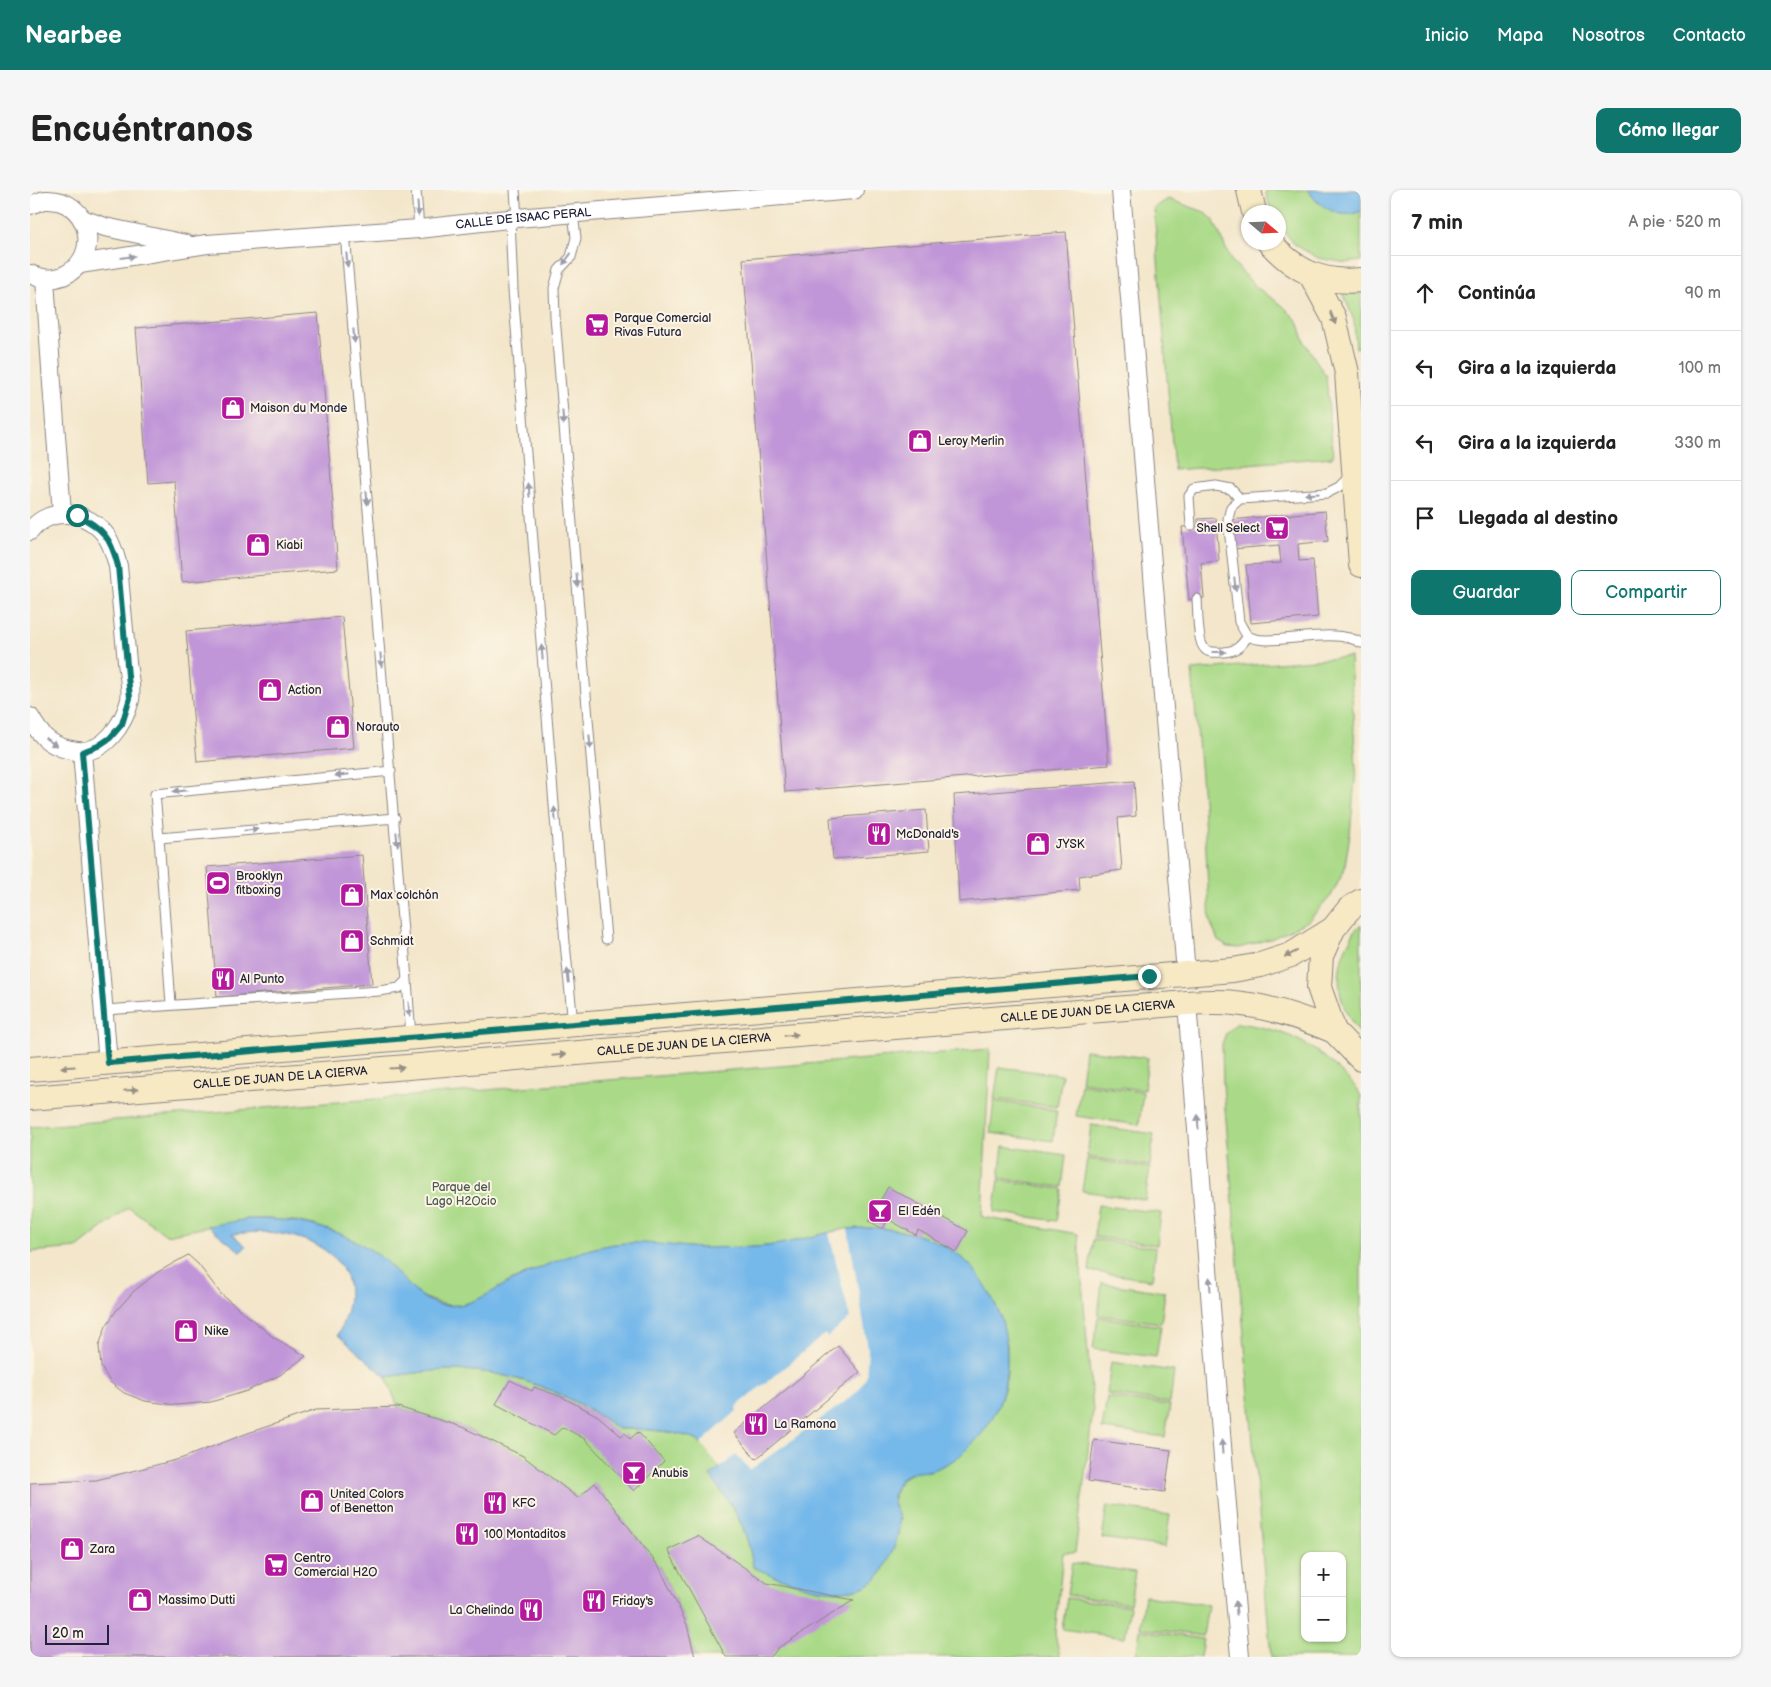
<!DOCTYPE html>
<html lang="es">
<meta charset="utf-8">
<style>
:root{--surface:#fff;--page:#f6f6f6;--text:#222;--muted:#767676;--line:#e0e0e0;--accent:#0f766e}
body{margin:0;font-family:"Balsamiq Sans",sans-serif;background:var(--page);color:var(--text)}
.controls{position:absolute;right:15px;bottom:15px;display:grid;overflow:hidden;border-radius:10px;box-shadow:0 1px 4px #0004}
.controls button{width:45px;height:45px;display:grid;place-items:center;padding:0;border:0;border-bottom:1px solid var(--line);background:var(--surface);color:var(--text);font:25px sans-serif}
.compass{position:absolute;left:1211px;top:15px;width:45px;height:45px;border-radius:50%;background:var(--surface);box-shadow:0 1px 4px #0004;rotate:109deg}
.scale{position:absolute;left:15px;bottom:12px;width:64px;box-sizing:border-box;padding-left:5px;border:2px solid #22223b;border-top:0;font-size:14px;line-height:18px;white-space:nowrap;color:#22223b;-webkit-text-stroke:4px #fcf5e5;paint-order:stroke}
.stop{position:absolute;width:15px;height:15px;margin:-11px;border:4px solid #0f766e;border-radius:50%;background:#fff}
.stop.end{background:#0f766e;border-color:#fff;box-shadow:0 1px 5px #0008}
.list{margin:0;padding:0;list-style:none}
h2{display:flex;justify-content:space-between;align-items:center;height:65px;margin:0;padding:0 20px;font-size:21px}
h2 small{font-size:16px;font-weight:400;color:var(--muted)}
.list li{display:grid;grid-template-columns:32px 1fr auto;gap:15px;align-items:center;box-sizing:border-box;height:75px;padding:0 20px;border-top:1px solid var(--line)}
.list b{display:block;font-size:19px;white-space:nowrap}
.list em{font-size:16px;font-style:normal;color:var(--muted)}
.actions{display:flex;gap:10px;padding:15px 20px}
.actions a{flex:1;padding:11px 0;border:1px solid var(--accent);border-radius:10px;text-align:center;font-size:18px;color:var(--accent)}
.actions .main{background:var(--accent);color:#fff}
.icon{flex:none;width:28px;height:28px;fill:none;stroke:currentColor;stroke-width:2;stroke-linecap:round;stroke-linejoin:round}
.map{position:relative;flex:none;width:1331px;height:1467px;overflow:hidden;border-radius:10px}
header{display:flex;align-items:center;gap:30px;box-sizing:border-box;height:70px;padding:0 25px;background:var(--accent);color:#fff}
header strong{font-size:24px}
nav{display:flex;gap:28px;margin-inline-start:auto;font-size:18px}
.intro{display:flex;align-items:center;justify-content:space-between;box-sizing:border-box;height:120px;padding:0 30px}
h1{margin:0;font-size:35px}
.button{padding:12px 22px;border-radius:10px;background:var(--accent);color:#fff;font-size:18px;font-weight:700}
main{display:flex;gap:30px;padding:0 30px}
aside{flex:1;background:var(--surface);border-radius:10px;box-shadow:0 1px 4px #0004}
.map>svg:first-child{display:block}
.green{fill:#aada88;stroke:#667e62;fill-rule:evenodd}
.water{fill:#74b8ea;stroke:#4b6d92}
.pier{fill:#f3e6ca}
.building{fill:#c196d8}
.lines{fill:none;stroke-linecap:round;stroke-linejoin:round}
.lane-casing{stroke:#8a8482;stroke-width:11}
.street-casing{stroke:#8a8482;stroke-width:20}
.secondary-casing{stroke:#8a8482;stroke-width:26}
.lane{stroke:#fff;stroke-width:9}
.street{stroke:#fff;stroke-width:18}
.secondary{stroke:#f6e9c3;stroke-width:24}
.oneway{fill:#9c9ca7}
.oneway2{fill:#978f86}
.route{stroke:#0f766e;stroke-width:6}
.labels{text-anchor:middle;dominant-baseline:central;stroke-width:4;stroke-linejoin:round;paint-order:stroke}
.street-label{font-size:12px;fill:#22223b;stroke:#fcf5e5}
.poi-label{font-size:12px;fill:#22223b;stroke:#fcf5e5;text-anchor:start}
.park-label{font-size:12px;fill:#4b5952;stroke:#fcf5e5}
</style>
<header>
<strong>Nearbee</strong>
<nav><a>Inicio</a><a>Mapa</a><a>Nosotros</a><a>Contacto</a></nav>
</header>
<div class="intro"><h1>Encuéntranos</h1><a class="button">Cómo llegar</a></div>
<main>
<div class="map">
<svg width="1331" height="1467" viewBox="0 0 1331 1467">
<rect width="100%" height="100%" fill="#fcf5e5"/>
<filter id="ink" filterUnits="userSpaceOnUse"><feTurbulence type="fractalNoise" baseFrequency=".02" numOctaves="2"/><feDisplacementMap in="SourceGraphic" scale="10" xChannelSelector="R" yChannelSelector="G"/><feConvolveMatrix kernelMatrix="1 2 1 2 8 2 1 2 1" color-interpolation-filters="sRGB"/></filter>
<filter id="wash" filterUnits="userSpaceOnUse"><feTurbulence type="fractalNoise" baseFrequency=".0096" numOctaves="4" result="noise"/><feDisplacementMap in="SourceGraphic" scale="20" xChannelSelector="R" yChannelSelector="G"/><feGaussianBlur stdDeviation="1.12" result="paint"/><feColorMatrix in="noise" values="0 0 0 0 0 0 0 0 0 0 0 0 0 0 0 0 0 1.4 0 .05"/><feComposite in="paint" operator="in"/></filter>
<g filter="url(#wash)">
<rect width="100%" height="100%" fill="#f3e6ca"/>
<path class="green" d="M1236,0h42l9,12 40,11 4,-2v50l-15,2 -28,-5 -24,-14 -15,-19 -1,-13h-6l-6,-17z
M1138,9l34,12 11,8 18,41 25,27 27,19 15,15 7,22 21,33 7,81 -159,13 -20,-262z
M1313,103h18v54l-5,1 -2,-27z
M1320,467l6,112 -6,65 -6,37 -13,25 -23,25 -35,17 -34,10 -11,-1 -10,-6 -8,-20 -7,-121 -11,-130z
M1331,734v110c-24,-26 -29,-64 -11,-94 3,-6 6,-12 11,-16z
M1207,833c45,6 71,17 104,49 8,8 15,14 20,24v561h-90l-48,-573 -1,-40 4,-11zM1275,1366h37v82h-37z
M960,859l-8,168 96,17 15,177 -18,142h-12l-8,80 5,24h-365l-8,-32 -27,-57 -65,-85 -17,15 -55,-42 -61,-29 -64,-20 -12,-30c23,-3 45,-7 69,-7 57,0 119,25 163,59 18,-1 69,2 83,14 4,4 15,18 18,24 5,8 3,21 7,30 2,5 7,10 10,15 10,17 14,36 17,55 27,12 53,19 82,24l65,-71 -7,-18 3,-15 7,-9 12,-7h15l59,-48 9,-17 6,-16 3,-17v-30l-110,-113c-17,-1 -33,-3 -50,-1 -29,5 -59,16 -89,18 -19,1 -38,2 -57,1 -41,-2 -76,-11 -116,3 -26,9 -50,18 -74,30 -15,8 -28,19 -44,23 -16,4 -33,-1 -47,-9l-78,-60 -28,-10 -20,-4 -25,-2h-21l-82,16 -37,-28 -52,41 -47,4v-125z
M1055,860l63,8 -4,32 -63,-8z
M969,877l63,8 -5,32 -63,-8z
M1051,894l62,8 -4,33 -63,-9z
M964,911l63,9 -4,31 -63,-8z
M1061,935l63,9 -4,32 -63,-9z
M973,956l63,9 -4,32 -63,-9z
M1057,969l63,9 -5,32 -63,-9z
M969,990l63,9 -5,32 -63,-9z
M1068,1015l63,8 -4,32 -63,-8z
M1063,1049l63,9 -4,32 -63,-9z
M1072,1093l63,9 -4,31 -63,-8z
M1068,1127l63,9 -5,31 -63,-8z
M1081,1172l63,9 -4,32 -63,-9z
M1077,1207l63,8 -5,32 -63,-8z
M1077,1316l63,9 -5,32 -63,-9z
M1042,1373l63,9 -5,32 -63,-9z
M1115,1406l63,9 -5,31 -63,-8z
M1037,1408l63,8 -5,32 -63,-9z
M1110,1440l63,9 -3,18h-64z"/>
<path class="water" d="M1278,0h53v21c-21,10 -41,-4 -53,-21z
M218,1029c45,-1 91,8 129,35 21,15 38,47 65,51 29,4 48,-14 72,-25 27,-13 55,-26 85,-33 35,-9 68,-1 103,1 17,0 34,-1 52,-1 32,-1 63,-14 95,-18 41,-5 91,6 121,36 11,11 28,41 32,56 12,43 3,94 -32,125 -6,6 -12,12 -20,16 -5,3 -12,6 -18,8 -10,3 -21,0 -30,8 -5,5 -10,17 -9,24 1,6 6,12 6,18 1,13 -4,27 -10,38 -5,10 -8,19 -18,25 -30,20 -89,-3 -118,-16 -6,-41 -19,-59 -43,-91l10,-8c-5,-7 -13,-20 -19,-25 -14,-12 -65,-15 -83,-14 -44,-34 -106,-59 -163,-59 -24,0 -46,4 -69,7l-48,-42c5,-12 11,-27 11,-40 0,-41 -40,-58 -75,-62 -14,-2 -28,0 -42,1l14,12 -5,6 -33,-26z"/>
<path class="pier" d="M818,1039l20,120 -2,29 -6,10 -10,10 -100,72 -14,-15 -16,13 -19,-25 36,-32 -1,-4 89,-73 2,3 23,-19 -21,-85z"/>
<g id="blocks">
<path class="building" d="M1036,42l43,533 -324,27 -42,-533z
M288,123l20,256 -156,13 -8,-101 -26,2 -12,-155z
M1295,321l3,30 -30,3 1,17 14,-1 5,57 -67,6 -5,-58 35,-2 -2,-18 -46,4 -3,-29z
M1186,328l3,43 -18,2 3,35 -15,2 -7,-73 16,-1v-7z
M312,427l12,131 -157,14 -11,-131z
M1104,591l2,35 -18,2 4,52 -43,6 1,14 -121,12 -5,-107z
M896,620l3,41 -96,8 -3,-41z
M332,665l10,129 -155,13 -10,-130z
M858,997l80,44 -11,21 -39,-22 -2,5 -28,-16 -5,10 -14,-8z
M158,1065l10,9 23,30 52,43 33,19 -26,19 -33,16 -36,11 -35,3 -31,-4 -21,-8 -14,-11 -9,-15 -2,-21 7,-20 10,-15 18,-20 24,-19z
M808,1156l22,26 -104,87 -22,-26z
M480,1190l22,11 2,-4 28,10 36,19 23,20 4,-3 5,6 8,-7 26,29 -30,30 -49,-52 -22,-12 -9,8 -58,-31z
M368,1217l64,20 61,29 55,42 17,-15 65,85 27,57 8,32h-665v-174l66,-3 84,-21 68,-26 68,-23z
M1064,1250l77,10 -6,42 -77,-11z
M668,1346l69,47 87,17 -76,48 -7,9h-45l-58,-107z"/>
</g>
</g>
<g filter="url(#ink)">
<use href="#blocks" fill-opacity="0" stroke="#8a8482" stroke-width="1"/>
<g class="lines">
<defs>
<path id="lane" d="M386,0l3,39
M485,0l2,28
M543,23l3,25 -5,19 -12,13 -5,18 1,28 51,623
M480,29l3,71 52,653 8,81
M1321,285l-12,12 -12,6 -87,6 -9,8 -3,12 11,103c3,4 5,10 8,13 17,15 85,-11 114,8
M1161,336l-2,-30 5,-7 22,-3 15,3 9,10
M1167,409c1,10 0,44 8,50 5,5 12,3 19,3 13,-1 17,-6 24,-16
M361,581l-236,23 4,44 236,-20
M129,648l12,166
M377,790l4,57
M75,820l274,-19 20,-3 8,-8 -62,-747"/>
<g id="street">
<path d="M1091,0l65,783"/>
<path d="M0,15c4,-1 10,-4 15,-5 45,-3 59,58 18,76 -10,4 -23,3 -33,-2"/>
<path d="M52,29l23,8 81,17"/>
<path id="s1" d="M50,74l127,-20 212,-15 98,-11 337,-28"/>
<path d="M15,89l7,105 10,129"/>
<path d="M0,341c21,-26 58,-21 77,6 6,9 8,19 11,29 3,32 6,64 9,96 1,11 5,26 3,38 -6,23 -25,54 -53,51 -24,-3 -36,-13 -47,-34"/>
<path d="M52,562l26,311"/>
<path d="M1157,813l36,455 17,199"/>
</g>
<g id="secondary">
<path d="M1219,0l5,22"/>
<path d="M1239,52c26,29 53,42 92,38"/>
<path d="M1281,85l23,43 13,55 14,192"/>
<path d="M1331,711l-12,8 -16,20 -12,27 -2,31 15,44 27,28"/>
<path d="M0,879l1203,-99 27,-5 31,-10 42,-26"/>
<path id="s2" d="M0,908l1157,-95c16,-1 31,-2 47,0 34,3 69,15 100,28"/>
</g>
</defs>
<use href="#lane" class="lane-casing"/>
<use href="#street" class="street-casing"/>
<use href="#secondary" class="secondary-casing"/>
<use href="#lane" class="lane"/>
<use href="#street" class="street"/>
<use href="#secondary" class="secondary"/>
</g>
<defs><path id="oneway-solid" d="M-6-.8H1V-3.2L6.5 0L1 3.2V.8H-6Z" transform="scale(1.25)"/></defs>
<g class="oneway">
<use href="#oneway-solid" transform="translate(388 19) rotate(86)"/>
<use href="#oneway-solid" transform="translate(98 67) rotate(-8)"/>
<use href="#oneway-solid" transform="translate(537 69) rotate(126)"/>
<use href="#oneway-solid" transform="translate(317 70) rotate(85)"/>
<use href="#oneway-solid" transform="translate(324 146) rotate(85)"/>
<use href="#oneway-solid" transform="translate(533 228) rotate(85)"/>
<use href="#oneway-solid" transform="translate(499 300) rotate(-94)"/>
<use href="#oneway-solid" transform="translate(1282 304) rotate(176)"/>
<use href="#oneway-solid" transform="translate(337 308) rotate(85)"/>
<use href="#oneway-solid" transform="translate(547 390) rotate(85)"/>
<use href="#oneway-solid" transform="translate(1205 394) rotate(84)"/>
<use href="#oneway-solid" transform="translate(512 462) rotate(-95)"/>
<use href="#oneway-solid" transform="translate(1189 462)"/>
<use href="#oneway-solid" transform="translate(351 470) rotate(85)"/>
<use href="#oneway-solid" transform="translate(21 552) rotate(34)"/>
<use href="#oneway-solid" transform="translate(560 552) rotate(85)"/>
<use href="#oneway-solid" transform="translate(312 585) rotate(174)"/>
<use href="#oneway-solid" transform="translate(150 601) rotate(174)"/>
<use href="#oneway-solid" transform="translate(525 624) rotate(-95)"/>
<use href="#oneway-solid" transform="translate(221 640) rotate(-5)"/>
<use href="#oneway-solid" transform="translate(367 649) rotate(85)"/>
<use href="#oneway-solid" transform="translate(538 786) rotate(-96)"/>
<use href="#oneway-solid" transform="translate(379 819) rotate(86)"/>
<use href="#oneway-solid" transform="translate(1168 932) rotate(-94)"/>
<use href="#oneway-solid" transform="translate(1180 1094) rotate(-94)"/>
<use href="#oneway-solid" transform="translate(1192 1257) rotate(-94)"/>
<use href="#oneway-solid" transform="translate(1206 1418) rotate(-95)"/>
</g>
<g class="oneway2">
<use href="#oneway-solid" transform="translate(1303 128) rotate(69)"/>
<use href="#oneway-solid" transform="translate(1261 764) rotate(154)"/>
<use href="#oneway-solid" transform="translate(761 845) rotate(-5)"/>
<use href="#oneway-solid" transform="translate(529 865) rotate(-5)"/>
<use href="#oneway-solid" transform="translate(38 877) rotate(176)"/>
<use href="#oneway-solid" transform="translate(367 878) rotate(-4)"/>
<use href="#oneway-solid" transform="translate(101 900) rotate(-5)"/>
</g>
</g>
<g class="lines" filter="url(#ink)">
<path class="route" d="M47,325c26,13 34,23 41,51l12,132 -8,26 -12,14 -12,8 -16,6 26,311 1041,-87"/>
</g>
<defs>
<symbol id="supermarket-square" viewBox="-11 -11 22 22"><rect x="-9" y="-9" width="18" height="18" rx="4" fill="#b5179e" stroke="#fcf5e5"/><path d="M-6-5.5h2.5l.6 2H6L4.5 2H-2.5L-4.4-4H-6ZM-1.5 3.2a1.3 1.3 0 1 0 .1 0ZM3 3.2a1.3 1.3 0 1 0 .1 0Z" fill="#fff"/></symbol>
<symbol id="shop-square" viewBox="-11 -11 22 22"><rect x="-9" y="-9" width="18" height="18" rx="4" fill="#b5179e" stroke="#fcf5e5"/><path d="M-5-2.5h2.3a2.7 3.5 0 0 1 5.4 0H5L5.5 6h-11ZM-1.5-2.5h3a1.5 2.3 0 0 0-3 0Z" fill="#fff"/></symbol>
<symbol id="restaurant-square" viewBox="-11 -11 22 22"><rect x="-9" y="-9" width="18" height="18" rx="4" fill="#b5179e" stroke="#fcf5e5"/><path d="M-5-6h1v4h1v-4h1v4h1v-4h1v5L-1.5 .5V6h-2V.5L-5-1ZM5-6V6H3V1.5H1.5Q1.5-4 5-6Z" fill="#fff"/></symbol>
<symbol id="stadium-square" viewBox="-11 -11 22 22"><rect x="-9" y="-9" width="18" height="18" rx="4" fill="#b5179e" stroke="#fcf5e5"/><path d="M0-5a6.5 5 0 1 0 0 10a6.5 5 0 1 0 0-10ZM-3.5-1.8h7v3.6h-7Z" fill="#fff"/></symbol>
<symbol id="bar-square" viewBox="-11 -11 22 22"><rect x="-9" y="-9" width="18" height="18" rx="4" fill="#b5179e" stroke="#fcf5e5"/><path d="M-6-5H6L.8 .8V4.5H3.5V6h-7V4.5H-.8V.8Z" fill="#fff"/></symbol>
</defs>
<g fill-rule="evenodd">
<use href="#supermarket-square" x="553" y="121" width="28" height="28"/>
<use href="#shop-square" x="189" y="204" width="28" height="28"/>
<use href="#shop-square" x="876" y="237" width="28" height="28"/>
<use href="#supermarket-square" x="1233" y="324" width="28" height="28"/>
<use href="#shop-square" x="214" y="341" width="28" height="28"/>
<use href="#shop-square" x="226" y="486" width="28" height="28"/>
<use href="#shop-square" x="294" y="523" width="28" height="28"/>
<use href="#restaurant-square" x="835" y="630" width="28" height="28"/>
<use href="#shop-square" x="994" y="640" width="28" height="28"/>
<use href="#stadium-square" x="174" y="679" width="28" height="28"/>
<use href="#shop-square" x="308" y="691" width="28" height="28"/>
<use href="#shop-square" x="308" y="737" width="28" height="28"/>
<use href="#restaurant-square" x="179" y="775" width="28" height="28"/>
<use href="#bar-square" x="836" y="1007" width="28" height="28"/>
<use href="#shop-square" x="142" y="1127" width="28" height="28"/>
<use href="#restaurant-square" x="712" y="1220" width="28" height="28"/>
<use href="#bar-square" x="590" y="1269" width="28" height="28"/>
<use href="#shop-square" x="268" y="1297" width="28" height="28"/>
<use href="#restaurant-square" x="451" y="1299" width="28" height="28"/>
<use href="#restaurant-square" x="423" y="1330" width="28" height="28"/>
<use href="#shop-square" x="28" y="1345" width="28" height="28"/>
<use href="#supermarket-square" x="232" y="1361" width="28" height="28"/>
<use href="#shop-square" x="96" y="1396" width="28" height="28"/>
<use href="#restaurant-square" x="550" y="1397" width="28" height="28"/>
<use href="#restaurant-square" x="487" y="1406" width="28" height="28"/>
</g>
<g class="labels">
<g class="street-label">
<text stroke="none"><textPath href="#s1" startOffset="446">CALLE DE ISAAC PERAL</textPath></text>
<text stroke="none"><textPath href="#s2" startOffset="1061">CALLE DE JUAN DE LA CIERVA</textPath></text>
<text stroke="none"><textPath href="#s2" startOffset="656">CALLE DE JUAN DE LA CIERVA</textPath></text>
<text stroke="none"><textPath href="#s2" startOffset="251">CALLE DE JUAN DE LA CIERVA</textPath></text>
</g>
<g class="poi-label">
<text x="584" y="128">Parque Comercial<tspan x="584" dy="14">Rivas Futura</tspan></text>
<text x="220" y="218">Maison du Monde</text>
<text x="908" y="251">Leroy Merlin</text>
<text x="1230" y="338" text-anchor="end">Shell Select</text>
<text x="246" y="355">Kiabi</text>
<text x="258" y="500">Action</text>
<text x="326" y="537">Norauto</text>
<text x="866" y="644">McDonald's</text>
<text x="1026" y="654">JYSK</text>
<text x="206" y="686">Brooklyn<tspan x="206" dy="14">fitboxing</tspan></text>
<text x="340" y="705">Max colchón</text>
<text x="340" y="751">Schmidt</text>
<text x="210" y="789">Al Punto</text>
<text x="868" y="1021">El Edén</text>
<text x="174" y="1141">Nike</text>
<text x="744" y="1234">La Ramona</text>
<text x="622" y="1283">Anubis</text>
<text x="300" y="1304">United Colors<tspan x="300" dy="14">of Benetton</tspan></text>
<text x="482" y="1313">KFC</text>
<text x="454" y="1344">100 Montaditos</text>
<text x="60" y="1359">Zara</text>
<text x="264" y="1368">Centro<tspan x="264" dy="14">Comercial H2O</tspan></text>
<text x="128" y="1410">Massimo Dutti</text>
<text x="582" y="1411">Friday's</text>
<text x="484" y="1420" text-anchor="end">La Chelinda</text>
</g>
<g class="park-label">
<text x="431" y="997">Parque del<tspan x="431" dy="14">Lago H2Ocio</tspan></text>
</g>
</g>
</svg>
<div class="controls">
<button>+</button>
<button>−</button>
</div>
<svg class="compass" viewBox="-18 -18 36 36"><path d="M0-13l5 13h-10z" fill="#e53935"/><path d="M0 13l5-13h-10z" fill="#767676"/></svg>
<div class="scale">20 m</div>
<div class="stop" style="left:47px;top:325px"></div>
<div class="stop end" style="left:1119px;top:786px"></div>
</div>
<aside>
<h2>7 min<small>A pie · 520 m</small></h2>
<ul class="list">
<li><svg class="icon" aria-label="ahead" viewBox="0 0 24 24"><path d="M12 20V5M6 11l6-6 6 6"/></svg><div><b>Continúa</b></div><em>90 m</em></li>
<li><svg class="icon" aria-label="left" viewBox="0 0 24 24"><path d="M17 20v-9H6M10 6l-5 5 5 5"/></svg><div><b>Gira a la izquierda</b></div><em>100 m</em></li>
<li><svg class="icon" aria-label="left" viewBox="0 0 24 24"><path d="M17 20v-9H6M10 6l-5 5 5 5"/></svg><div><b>Gira a la izquierda</b></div><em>330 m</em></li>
<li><svg class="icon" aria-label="arrive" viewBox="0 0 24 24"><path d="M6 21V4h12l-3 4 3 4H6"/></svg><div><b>Llegada al destino</b></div></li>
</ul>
<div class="actions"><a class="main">Guardar</a><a>Compartir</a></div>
</aside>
</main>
